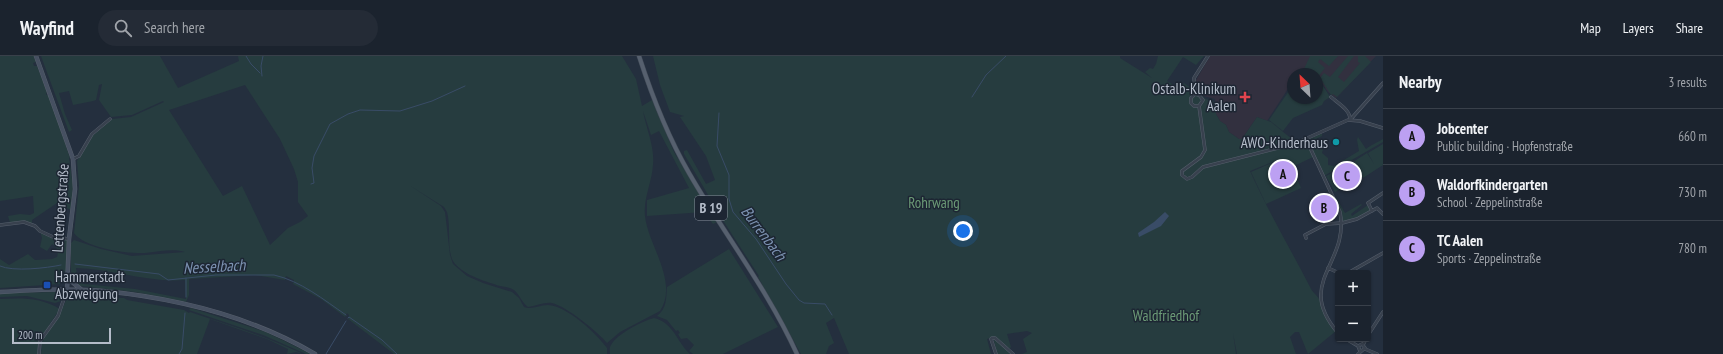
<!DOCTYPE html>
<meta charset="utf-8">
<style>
:root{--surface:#1b232e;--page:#242b36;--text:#f1f3f6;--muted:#a0a4aa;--line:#39404a;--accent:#bca0f2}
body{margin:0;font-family:"PT Sans Narrow",sans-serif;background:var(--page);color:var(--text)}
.controls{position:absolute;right:12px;bottom:12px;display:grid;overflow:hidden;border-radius:4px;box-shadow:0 1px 3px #0004}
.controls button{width:36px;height:36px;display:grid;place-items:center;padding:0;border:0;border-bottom:1px solid var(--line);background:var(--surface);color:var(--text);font:20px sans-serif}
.compass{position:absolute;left:1287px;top:12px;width:36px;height:36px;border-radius:50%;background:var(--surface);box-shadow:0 1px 3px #0004;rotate:335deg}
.scale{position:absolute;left:12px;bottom:10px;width:99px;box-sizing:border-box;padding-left:4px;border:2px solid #b4bcc9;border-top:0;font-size:11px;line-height:14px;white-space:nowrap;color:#b4bcc9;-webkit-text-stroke:3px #1d2633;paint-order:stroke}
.you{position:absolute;left:963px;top:175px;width:14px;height:14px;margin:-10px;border:3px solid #fff;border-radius:50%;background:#1a73e8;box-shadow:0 0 0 6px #1a73e833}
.badge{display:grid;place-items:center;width:26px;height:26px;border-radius:50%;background:var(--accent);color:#111;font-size:13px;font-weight:700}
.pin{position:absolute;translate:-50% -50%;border:2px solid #fff;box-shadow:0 1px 4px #0006}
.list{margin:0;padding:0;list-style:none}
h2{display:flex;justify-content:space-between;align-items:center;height:52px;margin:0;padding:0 16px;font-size:17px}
h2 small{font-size:13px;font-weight:400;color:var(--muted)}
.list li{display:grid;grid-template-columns:26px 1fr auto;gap:12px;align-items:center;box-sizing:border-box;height:56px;padding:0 16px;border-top:1px solid var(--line)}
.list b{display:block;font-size:15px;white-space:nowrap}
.list p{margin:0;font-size:13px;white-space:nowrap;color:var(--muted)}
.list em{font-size:13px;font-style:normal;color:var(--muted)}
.icon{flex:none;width:22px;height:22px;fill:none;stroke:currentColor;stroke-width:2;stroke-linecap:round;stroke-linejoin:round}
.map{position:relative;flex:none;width:1383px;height:298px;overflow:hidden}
header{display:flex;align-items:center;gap:24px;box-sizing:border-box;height:56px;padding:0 20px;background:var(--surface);border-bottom:1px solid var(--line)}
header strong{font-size:19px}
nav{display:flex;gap:22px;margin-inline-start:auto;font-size:14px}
.search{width:280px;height:36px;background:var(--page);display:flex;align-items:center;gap:10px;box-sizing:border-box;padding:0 14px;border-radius:22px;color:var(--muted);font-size:15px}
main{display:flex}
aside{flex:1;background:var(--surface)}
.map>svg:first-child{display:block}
.medical{fill:#32303f}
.green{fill:#263c3f;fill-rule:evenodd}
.water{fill:#394c67}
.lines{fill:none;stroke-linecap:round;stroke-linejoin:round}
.stream{stroke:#394c67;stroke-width:1}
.street-casing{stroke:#565f6c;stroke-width:3.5}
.secondary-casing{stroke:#565f6c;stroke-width:4.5}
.primary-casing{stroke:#414a57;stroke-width:5}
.street{stroke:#38414e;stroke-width:2.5}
.secondary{stroke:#465061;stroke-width:3.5}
.primary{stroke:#56606e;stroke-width:4}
.health-dot{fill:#e0444e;stroke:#1d2633;stroke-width:1.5}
.culture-dot{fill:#0f9aa8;stroke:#1d2633;stroke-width:1.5}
.transit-dot{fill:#1a4fb4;stroke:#1d2633;stroke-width:1.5}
.labels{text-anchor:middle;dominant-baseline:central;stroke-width:3;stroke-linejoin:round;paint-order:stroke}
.shield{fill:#1d2633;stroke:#878f9c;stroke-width:1}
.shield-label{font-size:14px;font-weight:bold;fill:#b4bcc9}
.poi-label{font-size:15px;fill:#b4bcc9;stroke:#1d2633;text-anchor:end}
.park-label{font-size:15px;fill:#6b9a76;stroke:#1d2633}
.street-label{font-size:15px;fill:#b4bcc9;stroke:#1d2633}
.water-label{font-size:16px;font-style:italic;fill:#7c92b1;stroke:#1d2633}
</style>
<header>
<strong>Wayfind</strong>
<div class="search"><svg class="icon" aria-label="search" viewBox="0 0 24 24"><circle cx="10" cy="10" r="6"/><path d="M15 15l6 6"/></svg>Search here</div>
<nav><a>Map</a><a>Layers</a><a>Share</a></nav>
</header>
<main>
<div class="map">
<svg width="1383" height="298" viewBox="0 0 1383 298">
<rect width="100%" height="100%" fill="#242f3e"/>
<path class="medical" d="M1210,0h166l-40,42 -8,-6 -6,-9 -5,-2v-7h-16l-2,-2 -1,2h-5v7l-26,40 -10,-4 -11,16 -4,6h-3l-10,-7 -3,-7 -6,-4 -4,-7 -1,-15 -11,-3 -5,-4 -4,-10z"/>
<path class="green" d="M0,0h34l2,6 -3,1 1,3h3l10,25 -1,4h3l21,63h-1l4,28 -2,24 -14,-7 -25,17v4l-8,-2 -14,1 -2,-7 12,-2 10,1 4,-2 -1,-17 -33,5z
M41,0h119l18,32 61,-27 -1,-5h384l14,23 6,27 10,-6 22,52 43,70 -4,2 -9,-12 -57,4v-16l42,-12 -30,-57 -8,4 -8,-24c3,17 12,36 10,54 -1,17 -10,34 -8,51 3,29 34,66 15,95l-40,21 -13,11c-9,-11 -41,-37 -55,-40 -8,-1 -16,3 -24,4 -6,-4 -8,-12 -14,-17 -6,-4 -14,-3 -20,-6 -14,-4 -36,-12 -42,-25 -5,-13 -1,-33 -5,-47l-3,-5 -35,-22 32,21 4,6 5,43 3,9 14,12 16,7 29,9 7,6 5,9c8,3 15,-2 24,-2 19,1 48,28 59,43v6h-213l-46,-35 1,-4 -2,-2 -2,4 -24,-18 -28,-15 1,-4 -8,-4 -1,4 -30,-5 -66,4v16l-3,7 -51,-10 -55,-6 -6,-4 -3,-6v-33l3,-3 27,9 31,7 53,-4c-11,-4 -28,0 -40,1 -17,1 -61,-5 -71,-20l5,-47 -2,-25 14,-24 21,-18 19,-2 33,-15 -1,-1 -31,14 -21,2 -12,-17 3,-16 -3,1 -3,15 -3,1 -20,4 -4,-14 -10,2 6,21 7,16 -3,2zM245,29l35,54 14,30 4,13v20l10,14 -8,6 -12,6 -18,17 -28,-59 -19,10 -54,-86zM76,212c36,1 73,15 109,12l1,19 -51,-10 -51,-5c-7,-2 -7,-10 -8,-16z
M653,0h467v2l32,20 -7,-6 5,-4 3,1 3,-5 2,-8h46l-8,9 -13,-8 -16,24 13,8 4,-6 22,16 7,2 2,3 1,10 4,7 6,4 3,7 10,7h3l15,-22 14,5 27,22 1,-1 7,-2 7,16 -21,10 9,21 -35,16 -15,-32 32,-14 -33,13c18,40 41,79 60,116 2,5 7,8 9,12 6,14 7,20 17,32l-28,23 -9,-22h-4l-5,5 6,17h-59l-4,-21 3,21h-214l5,-2 -4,-13 9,-6 -5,-2 -20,3 4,13 -3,3 2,4h-13l-4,-17 -6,2 4,15h-142l-15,-36 -8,5 8,20 -5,3 -3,8h-25l-43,-77 1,-1 -35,-54 -40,-68v-3l3,-1 19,34 9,-4 -9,-24 -26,-39 4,-1 -14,-4 -10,-27z
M1310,0h28l-9,10 -9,-7 -2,3 7,6 -8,10v-4l-15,-1z
M1348,0h6l-16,21 6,5 16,-19 -2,-1v-6h7l6,6 -34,35 -4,-3 -2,1 -11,-17 4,-5 6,4z
M1317,26l6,4 7,11 -6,4 -2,4 -29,13 -10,13 -14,-11 24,-35v13h24z
M1322,77v3l-8,4 2,6 9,-4 -3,11 6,5v7l6,1 25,-15 -2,-11 1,-3 8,12c6,-5 11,-6 17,-10v3l-59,34 -16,-36z
M1383,88v21l-20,13 -10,-16 14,-9 7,11 -6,-11z
M1350,108l10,16 -16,9 -5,-9 4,7 -8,5 -9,-16z
M1335,140l10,17 16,-9 1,1 -11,9 1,2 16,-11 3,5 -17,9 -11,3z
M40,175l13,6 16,2 -1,34 -4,-2 -4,13 -60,4v-29l9,6 19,-11 7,6 17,-1 5,-2c2,-6 0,-10 -5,-13l-5,7 -7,-4 2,-9z
M729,193l49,78 -55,27h-30l-4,-3 5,-6 -7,-7 -6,1 -3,-5 2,-1 -2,-3 -2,1 -9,-11 -10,-4c10,-8 9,-17 10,-29z
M57,236l5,5 -1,4 -6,2 -28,-7 -27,1v-3l8,-1z
M75,239l13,2 36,1 3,2 57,10 5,3 1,-1c38,13 76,24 113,42l-7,-2 -9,2 1,-5 -21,-10 -57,-20 -13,35h-156l1,-13 -3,-1 -1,14h-38v-55c22,-1 40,-2 60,10l-11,16 2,2 8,-11 9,-20z
M191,252l75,24 45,22h-5l-43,-19 -74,-25z
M654,262c20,5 22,23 36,36h-80c0,-3 -1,-6 1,-9 6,-11 31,-24 43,-27z"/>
<path class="water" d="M1165,156l4,4 -8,10 -22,11 -1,-4 16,-11z"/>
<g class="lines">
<path class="stream" d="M246,0l5,8 9,9
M262,20l-1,-10 2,-10
M972,41l14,-22 20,-19
M719,57l-2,33 12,29v24l4,13 23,27 30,45 13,16 5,3 21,1 7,11
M311,128l3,-1 -2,-15 2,-12 16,-32 18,-10 12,-4 40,1 32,-10 33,-15
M75,208l84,10 9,6 48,-5h58c27,6 50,25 72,40
M0,210c13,6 47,2 61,-1
M186,222v19
M348,262l1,-1 33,23 15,14
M179,298l3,-5 3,-36
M326,298l20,-33"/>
<defs>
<path id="street" d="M1195,38l-1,-16 14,-22
M1195,38l-4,4v5l3,3h5
M1195,38l4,1 4,5 -4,6
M1331,41c7,6 19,13 19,22
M1199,50l6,44 -4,7 -19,14v4l5,4 5,-2 11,-10 91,-23 54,-24 12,1 23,7
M1350,64l33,-37
M1306,83l34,73c10,52 -46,70 -2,121
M73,103l6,-3 13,-22 18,-15
M1372,155l-4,-8 15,-10
M0,169l24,-3 11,4 5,5 13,6 16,2
M1306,182l-1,-3 21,-11 16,-1 15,-4 20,-11 6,6
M1328,212l11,5
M1348,217l35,-20
M1368,279l15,-23
M1346,283l12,7 2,5
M1363,289l3,-6
M1365,293l12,5
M39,298l1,-13 18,-25 9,-26
M996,298l-5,-15 1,-1h3l18,16
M1358,298l7,-6 -3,-4 -4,2"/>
<path id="secondary" d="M36,0l37,103 2,30 -6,50 -2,51
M68,217l4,9 10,8
M0,236c34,-2 69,-4 103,-1 73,7 149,26 212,63"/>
<path id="primary" d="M639,0c13,40 29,81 50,117 35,61 79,117 108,181"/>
</defs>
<use href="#street" class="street-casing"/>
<use href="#secondary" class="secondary-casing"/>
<use href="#primary" class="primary-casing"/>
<use href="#street" class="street"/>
<use href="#secondary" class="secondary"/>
<use href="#primary" class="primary"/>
</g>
<path class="health-dot" d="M1243 35h4v4h4v4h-4v4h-4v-4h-4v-4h4z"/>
<circle class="culture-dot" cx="1336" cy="86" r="4"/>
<rect class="transit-dot" x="43" y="225" width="8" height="8" rx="2"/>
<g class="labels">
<rect class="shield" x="695" y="140" width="32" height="24" rx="3"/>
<g class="shield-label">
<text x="711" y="152">B 19</text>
</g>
<g class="poi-label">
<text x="1236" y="32">Ostalb-Klinikum<tspan x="1236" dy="17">Aalen</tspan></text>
<text x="1328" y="86">AWO-Kinderhaus</text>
<text x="55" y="220" text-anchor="start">Hammerstadt<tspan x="55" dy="17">Abzweigung</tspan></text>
</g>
<g class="park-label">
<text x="934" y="146">Rohrwang</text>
<text x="1166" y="259">Waldfriedhof</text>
</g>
<g class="street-label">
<text transform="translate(60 152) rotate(-86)">Lettenbergstraße</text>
</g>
<g class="water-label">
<text transform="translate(764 177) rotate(53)">Burrenbach</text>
<text transform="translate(214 210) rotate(-3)">Nesselbach</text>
</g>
</g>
</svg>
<div class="controls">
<button>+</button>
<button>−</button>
</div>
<svg class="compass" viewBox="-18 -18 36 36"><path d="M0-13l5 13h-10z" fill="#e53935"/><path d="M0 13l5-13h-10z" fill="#a0a4aa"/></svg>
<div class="scale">200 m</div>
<div class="you"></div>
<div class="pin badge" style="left:1283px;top:118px">A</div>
<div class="pin badge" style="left:1324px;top:152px">B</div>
<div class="pin badge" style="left:1347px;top:120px">C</div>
</div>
<aside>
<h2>Nearby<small>3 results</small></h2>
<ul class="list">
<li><span class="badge">A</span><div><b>Jobcenter</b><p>Public building · Hopfenstraße</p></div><em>660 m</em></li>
<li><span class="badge">B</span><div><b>Waldorfkindergarten</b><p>School · Zeppelinstraße</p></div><em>730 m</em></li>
<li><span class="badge">C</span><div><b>TC Aalen</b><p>Sports · Zeppelinstraße</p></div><em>780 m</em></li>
</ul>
</aside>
</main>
